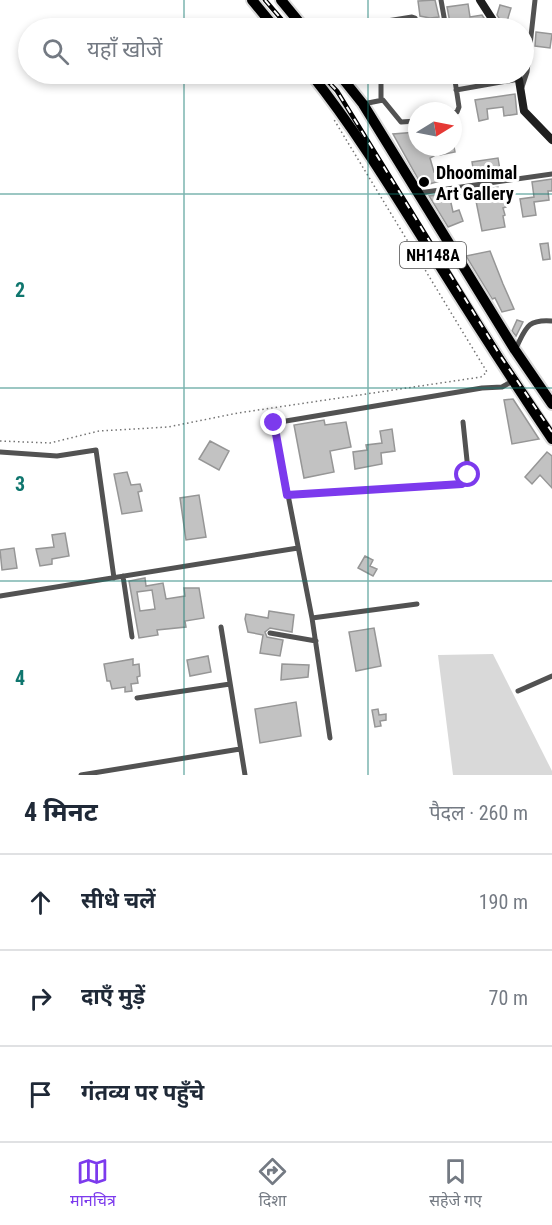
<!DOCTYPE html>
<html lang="hi">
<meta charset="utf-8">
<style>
:root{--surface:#fff;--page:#f6f6f7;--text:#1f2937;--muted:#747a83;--line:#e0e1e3;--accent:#7c3aed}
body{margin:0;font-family:"Roboto Condensed","Noto Sans Devanagari",sans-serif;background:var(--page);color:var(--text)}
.compass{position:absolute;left:408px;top:102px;width:54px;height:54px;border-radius:50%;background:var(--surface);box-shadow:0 3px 9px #0003;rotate:80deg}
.stop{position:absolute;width:18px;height:18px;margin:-14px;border:4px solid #7c3aed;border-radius:50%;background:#fff}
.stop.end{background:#7c3aed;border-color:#fff;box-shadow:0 2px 6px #0008}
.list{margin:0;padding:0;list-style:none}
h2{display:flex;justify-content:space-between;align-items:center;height:78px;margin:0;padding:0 24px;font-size:26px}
h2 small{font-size:20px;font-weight:400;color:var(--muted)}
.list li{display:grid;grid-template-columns:39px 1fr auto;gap:18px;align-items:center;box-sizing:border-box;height:96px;padding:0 24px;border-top:2px solid var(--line)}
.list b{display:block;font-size:22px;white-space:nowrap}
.list em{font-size:20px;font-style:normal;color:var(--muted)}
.icon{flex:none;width:33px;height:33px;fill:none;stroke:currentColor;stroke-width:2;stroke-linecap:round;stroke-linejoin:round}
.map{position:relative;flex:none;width:552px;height:775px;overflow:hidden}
.search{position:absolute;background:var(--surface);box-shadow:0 3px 9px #0003;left:18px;right:18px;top:18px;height:66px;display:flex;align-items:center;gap:15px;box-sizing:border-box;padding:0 21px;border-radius:33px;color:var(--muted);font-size:22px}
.sheet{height:366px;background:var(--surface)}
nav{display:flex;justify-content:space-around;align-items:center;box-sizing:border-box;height:84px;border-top:2px solid var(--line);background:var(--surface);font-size:16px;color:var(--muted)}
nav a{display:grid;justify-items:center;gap:3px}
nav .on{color:var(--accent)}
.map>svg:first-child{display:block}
.green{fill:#d9d9d9}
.building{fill:#c2c2c2;stroke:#969696;stroke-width:1.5;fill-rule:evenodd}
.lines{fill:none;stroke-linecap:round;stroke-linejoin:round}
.highway-casing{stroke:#dbdbdb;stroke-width:14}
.path{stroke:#747474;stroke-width:1.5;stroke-dasharray:1.5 3;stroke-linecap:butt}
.street{stroke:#525252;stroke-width:5}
.secondary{stroke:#1f1f1f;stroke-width:8}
.highway{stroke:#000;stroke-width:10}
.rail-casing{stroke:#000;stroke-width:4.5}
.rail{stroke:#fff;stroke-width:2;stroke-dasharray:7;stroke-linecap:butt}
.route{stroke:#7c3aed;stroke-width:8}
.grid{fill:none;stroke:#0f766e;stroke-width:1.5;stroke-opacity:0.55}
.poi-dot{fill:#000;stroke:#fff;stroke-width:2}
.labels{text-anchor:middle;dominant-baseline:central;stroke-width:6;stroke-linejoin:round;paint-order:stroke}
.shield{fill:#fff;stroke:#4c4c4c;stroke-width:1.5}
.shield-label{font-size:16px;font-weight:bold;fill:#000}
.poi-label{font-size:18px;font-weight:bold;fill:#000;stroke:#fff;text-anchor:start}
.grid-label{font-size:20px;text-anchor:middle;font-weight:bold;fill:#0f766e;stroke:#fff;stroke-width:6;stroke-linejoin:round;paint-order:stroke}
</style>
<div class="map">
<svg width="552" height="775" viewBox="0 0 552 775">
<rect width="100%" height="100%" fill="#fff"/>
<path class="green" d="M493,654l59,117v4h-99l-15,-120z"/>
<path class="building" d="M435,0l4,17 -9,1 -10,-2 -2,-15z
M468,4l2,13 12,-2 9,13h-40l-4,-21z
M500,5l11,3 -6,20 -8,-13z
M536,32l16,2 -2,14 -15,-2z
M408,74h34v2l-32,6z
M515,94l2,20 -13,2 -1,-9 -16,2 1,10 -9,2 -4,-21z
M453,120h3l3,16 -6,1z
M417,132v15h37l1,5 -15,3 -1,-2 -9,5 4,14 3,-1 3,10 -18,5 -29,-52z
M498,158l3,18 -26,4 -3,-18z
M552,179v12h-4l1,9 -15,2 2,13 -13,2 -3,-18 14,-2 -2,-15z
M498,187l3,14 4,-1 1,7 -3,1 2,7 -2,1 2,11 -23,4 -8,-40z
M449,194l4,18 6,-2 4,11 -15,6 -19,-31z
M548,243l2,16 -7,1 -3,-16z
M490,251l13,33 11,25 -12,3 -7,-14 -3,1 -26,-43z
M517,320l6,2 -7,14 -4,-5z
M513,399l26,40 -27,5 -8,-44z
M324,420l1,5 21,-3 5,25 -21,4 4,21 -30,6 -10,-53z
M392,429l3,22 -14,2 1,11 -27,5 -2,-17 14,-2 -1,-5 16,-2 -2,-12z
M210,441l19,10 -10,19 -20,-11z
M547,452l5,4v32l-12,-13 -8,9 -7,-7z
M127,472l4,13 9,-1 2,7 -4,1 4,19 -20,3 -8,-40z
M199,495l7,42 -20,3 -6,-42z
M65,533l4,23 -17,3v5l-12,2 -4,-17 18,-2 -2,-12z
M14,548l3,20 -15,2 -2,-20z
M365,556l8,4 -3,6 7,3 -4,7 -15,-8z
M145,578l1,8 17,-3 3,16 19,-3 -1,-8h15l5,30 -19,3 1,6 -29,3 1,5 -19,3 -10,-57zM152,590l3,19 -15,2 -3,-19z
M269,611l25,4 -2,17 -22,-4 -5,4 2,5 16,3 -3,16 -20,-3 3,-18 -15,-3 -3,-13 1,-5 22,4z
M374,628l7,38 -25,5 -7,-39z
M208,656l3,16 -21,4 -3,-16z
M133,659v6l6,-1 1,12 -3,1 1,6 -7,1 1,7 -7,1v-5l-13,2 -2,-8h-3l-3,-17z
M282,664l27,1 -1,12 -27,3z
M296,702l5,34 -41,7 -5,-34z
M378,709l1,6 7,-1v6l-6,1 1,5 -6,1 -3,-17z"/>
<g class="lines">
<defs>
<path id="highway" d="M252,0l23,28
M281,0l23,28
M311,74c47,59 86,124 127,189 37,59 75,118 114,176
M339,74l24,30 152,246 37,54"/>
</defs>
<use href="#highway" class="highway-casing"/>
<path class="path" d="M0,441l50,2 49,-12 69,-4 70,-14 243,-36 6,-5 -154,-254"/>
<path class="street" d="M441,0l5,28
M381,28l1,-4 5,-3 25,-4 3,1 4,10 26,-5
M381,74v25
M522,87l5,-15 8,-72
M456,90l63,-11
M363,104l20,-4 18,22 16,-1
M453,113l4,-1 2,-5 -5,-33
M419,193l133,-19
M516,348c10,-20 11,-29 36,-27
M0,452l57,4 39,-6 18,128
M287,495l177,-12 4,-13 -5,-48
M123,576l9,61
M0,596l298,-48
M312,618l105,-14
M221,627l24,148
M270,633l46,8
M518,691l34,-15
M137,698l93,-14
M330,738l-18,-120 -38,-195 208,-35 20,-1 11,-6
M81,775l159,-26"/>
<path class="secondary" d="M480,0l18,28
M518,74l6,37 28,29"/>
<use href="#highway" class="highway"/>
<defs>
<path id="rail" d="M265,0l24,28
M321,74l16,17 164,266 51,75"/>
</defs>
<use href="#rail" class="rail-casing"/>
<use href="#rail" class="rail"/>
</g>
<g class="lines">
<path class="route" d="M274,423l13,72 175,-11 6,-9"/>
</g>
<path class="grid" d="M184,0v28M368,0v28M184,74v701M368,74v701M0,194h552M0,388h552M0,581h552"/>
<circle class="poi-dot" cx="424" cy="182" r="6"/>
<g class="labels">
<rect class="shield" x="400" y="242" width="66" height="26" rx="4.5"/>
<g class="shield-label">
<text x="433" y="255">NH148A</text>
</g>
<g class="poi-label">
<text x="436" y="172">Dhoomimal<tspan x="436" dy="21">Art Gallery</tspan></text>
</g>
</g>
<g class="grid-label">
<text x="20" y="297">2</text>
<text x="20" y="491">3</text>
<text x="20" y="685">4</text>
</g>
</svg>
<svg class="compass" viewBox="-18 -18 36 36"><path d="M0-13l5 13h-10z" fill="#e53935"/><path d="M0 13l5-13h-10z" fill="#747a83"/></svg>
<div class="stop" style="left:468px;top:475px"></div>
<div class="stop end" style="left:274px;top:423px"></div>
<div class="search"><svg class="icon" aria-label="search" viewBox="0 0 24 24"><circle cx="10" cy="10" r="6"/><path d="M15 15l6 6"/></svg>यहाँ खोजें</div>
</div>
<section class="sheet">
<h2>4 मिनट<small>पैदल · 260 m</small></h2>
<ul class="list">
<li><svg class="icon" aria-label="ahead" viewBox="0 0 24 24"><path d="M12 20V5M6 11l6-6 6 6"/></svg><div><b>सीधे चलें</b></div><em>190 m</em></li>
<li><svg class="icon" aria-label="right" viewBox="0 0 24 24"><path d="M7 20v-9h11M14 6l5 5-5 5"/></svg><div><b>दाएँ मुड़ें</b></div><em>70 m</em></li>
<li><svg class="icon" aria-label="arrive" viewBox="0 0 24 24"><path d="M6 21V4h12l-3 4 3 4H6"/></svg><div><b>गंतव्य पर पहुँचे</b></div></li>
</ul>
</section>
<nav>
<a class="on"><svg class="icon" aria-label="map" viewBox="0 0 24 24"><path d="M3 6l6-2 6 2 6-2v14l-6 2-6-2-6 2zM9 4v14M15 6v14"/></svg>मानचित्र</a>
<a><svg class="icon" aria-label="directions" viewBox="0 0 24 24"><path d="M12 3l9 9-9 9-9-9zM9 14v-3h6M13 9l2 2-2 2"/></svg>दिशा</a>
<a><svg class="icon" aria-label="saved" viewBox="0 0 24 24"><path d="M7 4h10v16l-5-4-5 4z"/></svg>सहेजे गए</a>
</nav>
